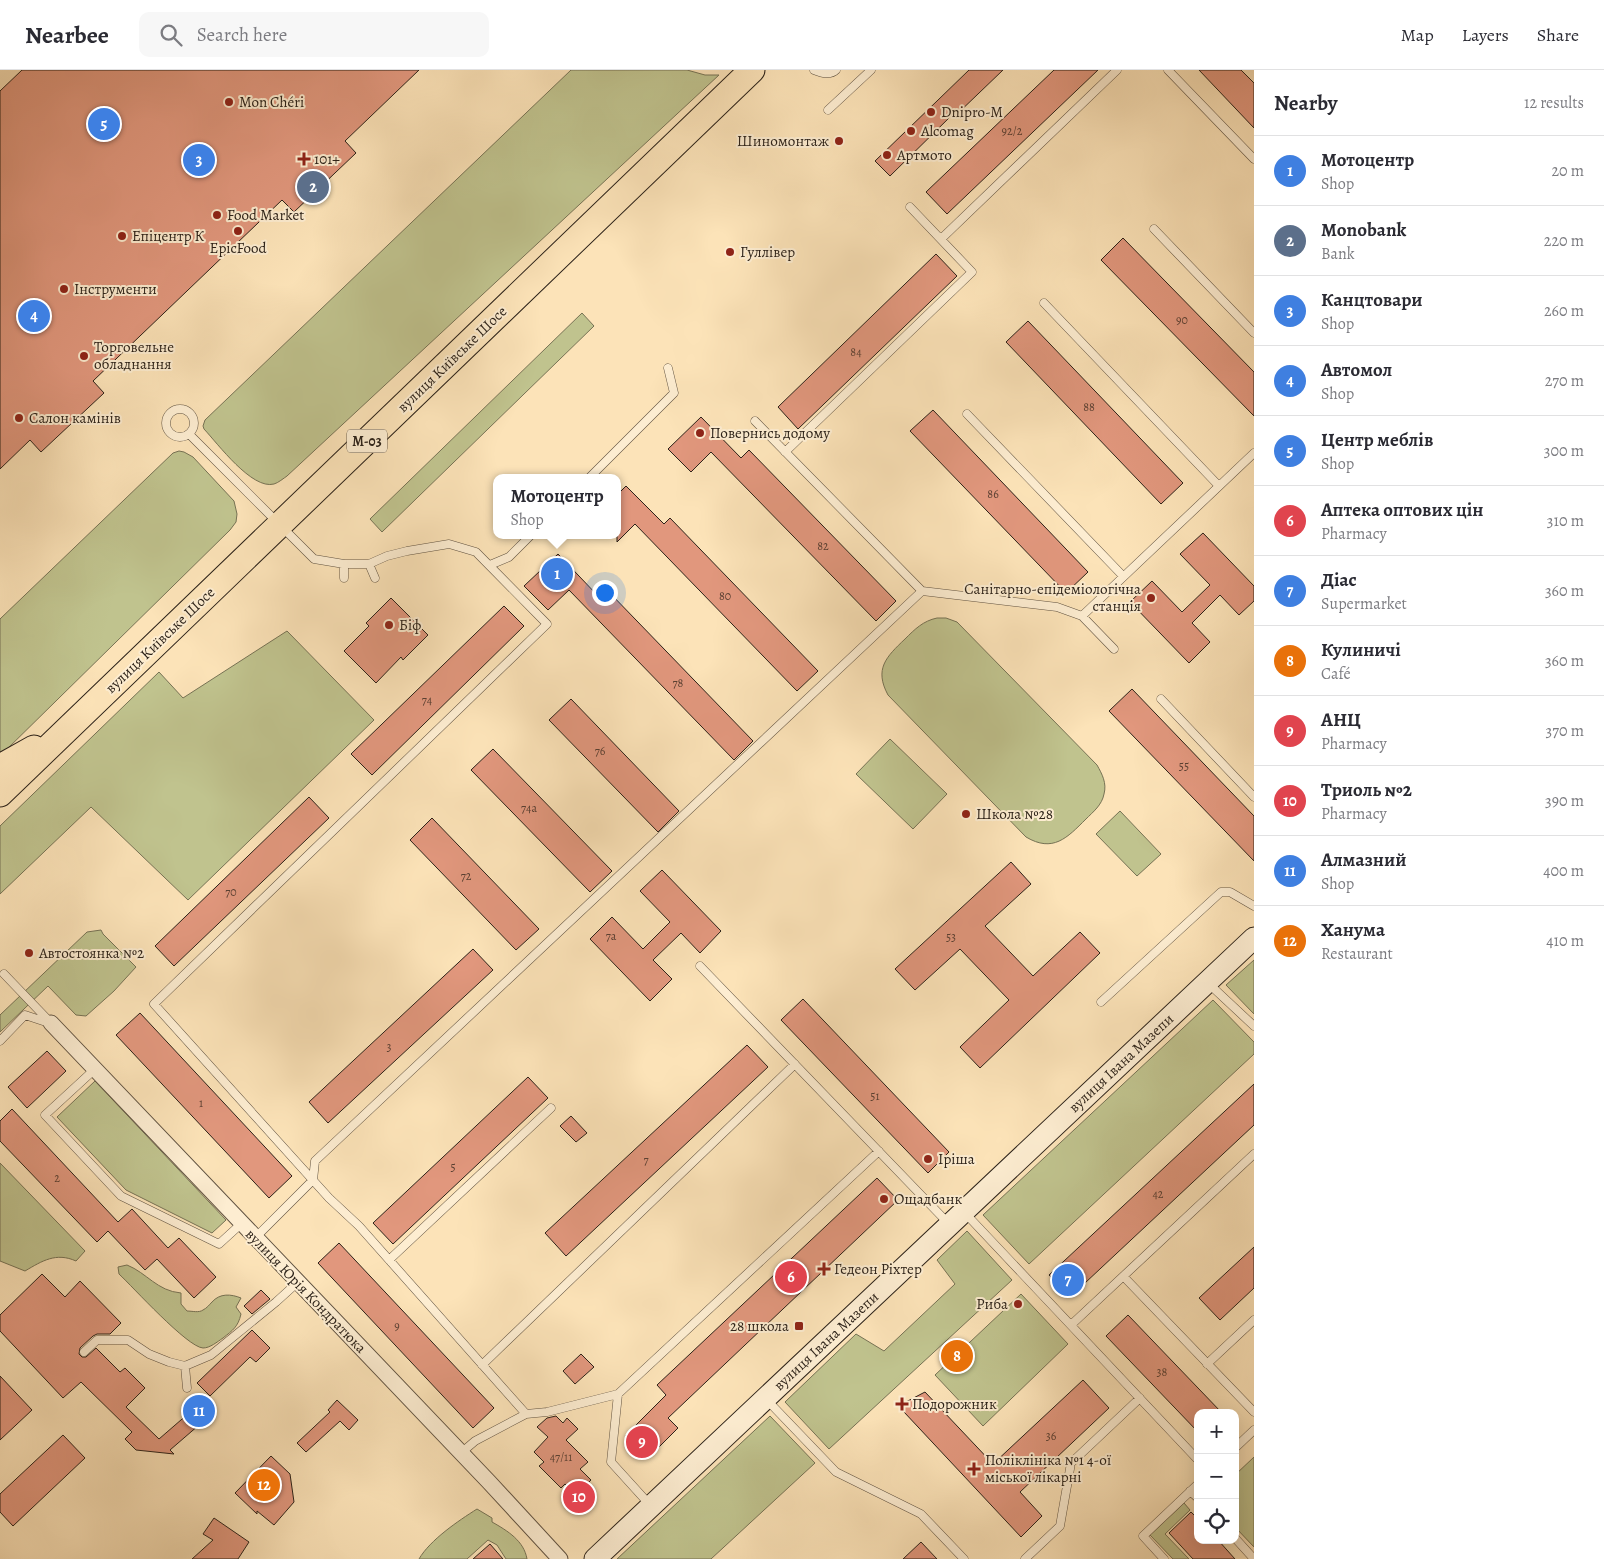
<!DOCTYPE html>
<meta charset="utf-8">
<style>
:root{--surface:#fff;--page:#f7f7f7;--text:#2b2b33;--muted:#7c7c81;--line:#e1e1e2;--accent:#8f2418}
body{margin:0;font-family:Alegreya,serif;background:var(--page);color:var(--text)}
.controls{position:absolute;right:15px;bottom:15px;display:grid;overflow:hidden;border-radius:10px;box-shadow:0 5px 20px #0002}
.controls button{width:45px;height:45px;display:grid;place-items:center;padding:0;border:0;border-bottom:1px solid var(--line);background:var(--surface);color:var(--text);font:25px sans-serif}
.you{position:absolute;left:604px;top:522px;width:18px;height:18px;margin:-12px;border:4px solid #fff;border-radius:50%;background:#1a73e8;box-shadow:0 0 0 8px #1a73e833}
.badge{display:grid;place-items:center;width:32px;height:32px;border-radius:50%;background:var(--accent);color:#fff;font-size:16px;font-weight:700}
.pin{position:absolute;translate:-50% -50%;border:2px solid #fff;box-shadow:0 1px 5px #0006}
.popup{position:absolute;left:493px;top:404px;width:128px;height:65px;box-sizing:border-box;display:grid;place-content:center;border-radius:10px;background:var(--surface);filter:drop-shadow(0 1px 4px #0005);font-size:16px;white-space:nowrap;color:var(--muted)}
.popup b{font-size:19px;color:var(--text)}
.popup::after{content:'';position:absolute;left:50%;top:100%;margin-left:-10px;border:10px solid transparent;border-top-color:var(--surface)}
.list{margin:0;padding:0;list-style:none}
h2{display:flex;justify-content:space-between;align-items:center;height:65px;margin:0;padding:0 20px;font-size:21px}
h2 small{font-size:16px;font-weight:400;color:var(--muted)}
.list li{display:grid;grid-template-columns:32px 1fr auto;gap:15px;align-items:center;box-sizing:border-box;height:70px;padding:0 20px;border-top:1px solid var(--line)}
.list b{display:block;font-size:19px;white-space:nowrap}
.list p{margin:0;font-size:16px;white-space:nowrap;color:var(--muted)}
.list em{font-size:16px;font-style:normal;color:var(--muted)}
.icon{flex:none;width:28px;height:28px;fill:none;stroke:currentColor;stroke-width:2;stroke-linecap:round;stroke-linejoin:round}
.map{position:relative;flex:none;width:1254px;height:1489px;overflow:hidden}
header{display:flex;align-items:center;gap:30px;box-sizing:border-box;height:70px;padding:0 25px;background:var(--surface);border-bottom:1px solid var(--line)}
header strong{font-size:24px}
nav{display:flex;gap:28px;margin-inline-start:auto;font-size:18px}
.search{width:350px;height:45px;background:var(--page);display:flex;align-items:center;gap:12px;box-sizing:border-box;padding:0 18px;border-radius:10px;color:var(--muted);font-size:19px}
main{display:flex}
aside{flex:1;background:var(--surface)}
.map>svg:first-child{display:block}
.green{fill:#c0c38e;stroke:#767254}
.building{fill:#e1977d;stroke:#2c2219}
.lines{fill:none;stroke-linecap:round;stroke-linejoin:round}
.service-casing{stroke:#605241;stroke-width:9}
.minor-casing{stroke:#605241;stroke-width:17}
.secondary-casing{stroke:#2c2219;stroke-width:23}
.trunk-casing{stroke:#2c2219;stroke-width:27}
.service{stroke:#fdedd1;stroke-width:8}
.minor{stroke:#fdedd1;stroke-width:15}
.secondary{stroke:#fdedd1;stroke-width:21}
.trunk{stroke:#fce3b8;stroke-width:25}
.poi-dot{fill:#8f2418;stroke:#fdedd1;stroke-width:2}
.labels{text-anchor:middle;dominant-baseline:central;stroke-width:4;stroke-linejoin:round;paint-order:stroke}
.number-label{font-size:12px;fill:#593f32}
.shield{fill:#fdedd1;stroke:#6b5f50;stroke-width:1}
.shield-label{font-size:14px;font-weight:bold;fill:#2c2219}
.poi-label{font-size:15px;fill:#2c2219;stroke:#fdedd1;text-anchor:start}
.street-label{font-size:15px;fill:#2c2219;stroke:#fdedd1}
</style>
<header>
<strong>Nearbee</strong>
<div class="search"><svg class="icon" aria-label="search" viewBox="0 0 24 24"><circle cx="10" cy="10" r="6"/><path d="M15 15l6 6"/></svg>Search here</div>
<nav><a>Map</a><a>Layers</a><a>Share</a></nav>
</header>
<main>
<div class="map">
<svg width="1254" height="1489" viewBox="0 0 1254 1489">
<rect width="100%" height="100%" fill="#fce3b8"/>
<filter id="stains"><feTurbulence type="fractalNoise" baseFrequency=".004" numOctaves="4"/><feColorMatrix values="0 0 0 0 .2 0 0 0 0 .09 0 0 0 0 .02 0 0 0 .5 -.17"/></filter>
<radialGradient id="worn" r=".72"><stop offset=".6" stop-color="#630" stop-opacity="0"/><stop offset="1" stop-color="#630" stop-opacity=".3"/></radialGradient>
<path class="green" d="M571,0h116l18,5h14l-432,401c-3,2 -9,7 -13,8 -22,6 -56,-40 -70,-55l-1,-3 2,-6z
M582,243l12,13 -212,206 -12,-13z
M179,381l5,1 9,5 41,44 3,13 -1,8 -6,8 -230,226v-137l173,-166z
M937,548h9l11,4 140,143c5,9 10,18 7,29 -2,11 -11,18 -18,25 -19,19 -33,34 -60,18l-138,-142c-14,-26 -2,-38 17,-56 10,-10 18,-18 32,-21z
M287,561l87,89 -186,180 -97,-93 -91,87v-68l159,-154 24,26z
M890,669l57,55 -34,35 -57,-55z
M1120,741l41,43 -24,22 -41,-42z
M101,860l2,4 33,33 -22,24 -28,25 -10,-1 -28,-29 -48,46v-17l87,-83z
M1254,890v54l-28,-29z
M1213,930l41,42v12l-225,210 -46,-49z
M95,1011l131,139 -14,13 -86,-43 -69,-73z
M0,1093l85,88 -9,10c-20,-9 -34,0 -51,10l-25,-10z
M967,1161l45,49 -183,169 -44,-47 71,-68 28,17 71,-67 -18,-24z
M127,1195c20,8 30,26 54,28v11l6,7c5,0 12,2 16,-1 4,-2 6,-5 9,-8 8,-9 19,-8 29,-4l-5,9 5,7c-3,13 -8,16 -18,24 -6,4 -13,10 -20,10 -16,-1 -70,-61 -84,-74l-1,-7z
M1021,1224l47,50 -85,82 -48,-51z
M770,1346l45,47 -104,96h-94z
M1254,1387v90l-19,-20v-52z
M1184,1433l6,7 -25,24 24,25h-16l-23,-24z
M477,1439l15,9v4c16,9 32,19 35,37h-21l-9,-14 -9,-5 -21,19h-48c11,-19 39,-38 58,-50z"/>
<path class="building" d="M22,0h397l-74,71 11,12 -62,59 -12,-12 -189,181 11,12 -63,59 -11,-12 -30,29v-378z
M969,0h34l-49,47 -2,-2 -62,61 -15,-15z
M1054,0h44l-151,144 -21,-22z
M1199,0h42l13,13v45z
M1123,168l131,134v44l-153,-156z
M936,184l21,22 -159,153 -20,-22z
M1028,251l155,162 -22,21 -155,-162z
M933,340l155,162 -22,21 -156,-162z
M701,347l40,41 8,-8 147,151 -20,20 -165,-169 -20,20 -23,-23z
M626,416l38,38 6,-6 148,153 -21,20 -162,-167 -18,18v-47z
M1203,463l51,53v15l-15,14 -19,-20 -28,28 18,19 -21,21 -59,-61 22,-21 30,31 28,-27 -30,-31z
M558,484l41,43 8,-7 146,151 -19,19 -165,-170 -21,20 -24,-24z
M391,528l37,37 -25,25 -2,-3 -25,26 -32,-32 25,-25 -3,-3z
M504,536l20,20 -152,149 -21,-21z
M1132,619l122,127v45l-145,-150z
M571,629l108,112 -21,21 -109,-112z
M493,679l119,122 -22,21 -119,-122z
M309,727l20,21 -155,148 -19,-20z
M432,748l107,111 -23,21 -106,-110z
M1011,792l20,22 -46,42 48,50 47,-44 20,21 -120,115 -20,-21 49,-47 -49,-51 -45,41 -20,-21z
M662,800l59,61 -21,22 -19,-20 -28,27 19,19 -22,22 -60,-62 22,-22 31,32 27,-27 -30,-31z
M473,879l20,21 -165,153 -19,-21z
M803,929l146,153 -21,21 -147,-153z
M140,943l152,163 -23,22 -153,-163z
M747,975l21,22 -202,189 -21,-23z
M47,981l19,20 -39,37 -19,-21z
M528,1007l20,21 -155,146 -20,-21z
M1254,1014v41l-184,172 -21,-22z
M12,1039l106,113 14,-13 36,39 11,-10 37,39 -22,21 -37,-39 -12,11 -37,-39 -11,11 -97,-101v-20z
M571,1046l16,17 -11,9 -16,-16z
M877,1108l21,22 -230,218 10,10 -31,31 -22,-23 41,-41 -9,-10z
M339,1173l155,165 -21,20 -155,-165z
M1254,1177v41l-34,32 -21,-22z
M42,1204l23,23 15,-16 41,42 -11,11h-13l-4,2 -13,12 -1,6 3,3h4l10,-9 24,24 5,-4 20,20 -19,19 33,32 30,-26 10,12 -29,25 4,4 -38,-4 -11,-11 7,-7 -51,-50 -18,16 -63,-67v-16z
M261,1220l9,9 -18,15 -8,-8z
M1128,1245l94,98h-24v19l-92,-96z
M252,1260l18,18 -14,14 -6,-5 -40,39 -13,-13z
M581,1284l13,13 -19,17 -12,-13z
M0,1306l32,34 -32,30z
M1083,1310l26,28 -89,84 22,24 -21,21 -117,-125 -2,-8 23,-12 68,72z
M337,1330l21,20 -9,10 -9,-9 -34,31 -9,-9 33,-31 -2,-2z
M556,1346l7,7 4,-5 11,11 -12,11 22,22 -8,7 11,11 -15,15 -11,-11 -4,4 -22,-22 5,-4 -10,-10 14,-15 -11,-10 10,-9z
M63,1365l22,23 -72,68 -13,-14v-18z
M271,1386l19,18 4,28 -20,23 -17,-14v3l-22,-21z
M1191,1442l7,7v21h20l17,19h-42l-24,-26z
M214,1448l35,24 -11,17h-46l21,-19 -10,-6z
M921,1472l16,17h-34z
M490,1474l13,15h-30z"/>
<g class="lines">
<defs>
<path id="service" d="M814,0c7,3 16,6 22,0
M1168,0l86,89
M828,40l43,-40
M1154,159l100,104
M941,169l176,-169
M1044,233l175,183
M166 353a14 14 0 1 1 28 0a14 14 0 1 1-28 0Z
M967,344l156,162
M755,351l167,170
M189,364l125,125 30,5h25l18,-8 20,-5 42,-7 27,8 71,72 -393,380 175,194 30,28 167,188 21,-2 71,-18 261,-243
M785,382l187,-180 -62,-65
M589,408l85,-85 -6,-25
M369,494l6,14
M490,495l19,-8 22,-22
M344,508v-14
M1082,546l32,33
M1161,629l93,98
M700,896l248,257
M4,904l47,49
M1208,913l46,43
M1101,932l120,-110h9l24,14
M0,971l25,-26 24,8
M95,999l-50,46 76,81 98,48 23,-21
M965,1143l233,247
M256,1167l57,-57 2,-19 607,-570 135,16 25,9 172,-163
M389,1190l162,-152
M1124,1207l130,135
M1071,1255l183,-171
M84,1282l13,-12h31l21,14 20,8 16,4 26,-11 65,-53 22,-20
M1207,1294l47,-44
M482,1295l313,-301
M185,1296l2,22
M618,1324l-7,68 39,43
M766,1329l70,73 85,42 43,45
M1235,1378l19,-18
M461,1383l14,-12 51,-27
M1190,1421l8,7
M1235,1468l19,21
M1025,1489l35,-33 11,-63 69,-65
M1164,1489l-21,-23 55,-52"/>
<path id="minor" d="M51,953l438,459 71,77"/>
<path id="secondary" d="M595,1489l659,-621"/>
<path id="trunk" d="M0,697l34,-19
M0,724l752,-724"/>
</defs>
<use href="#service" class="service-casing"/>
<use href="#minor" class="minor-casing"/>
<use href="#secondary" class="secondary-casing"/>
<use href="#trunk" class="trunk-casing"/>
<use href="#service" class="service"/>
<use href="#minor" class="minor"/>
<use href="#secondary" class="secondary"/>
<use href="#trunk" class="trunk"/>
</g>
<g class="poi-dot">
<circle cx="229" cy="32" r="5"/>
<circle cx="931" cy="42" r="5"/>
<circle cx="911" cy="61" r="5"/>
<circle cx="839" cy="71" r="5"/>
<circle cx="887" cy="85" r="5"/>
<path d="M301.5 81.5h5v5h5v5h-5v5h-5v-5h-5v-5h5z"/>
<circle cx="217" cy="145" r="5"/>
<circle cx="238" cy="161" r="5"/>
<circle cx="122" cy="166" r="5"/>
<circle cx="730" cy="182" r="5"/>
<circle cx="64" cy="219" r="5"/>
<circle cx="84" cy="286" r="5"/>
<circle cx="19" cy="348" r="5"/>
<circle cx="700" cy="363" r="5"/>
<circle cx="1151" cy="528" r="5"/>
<circle cx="389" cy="555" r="5"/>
<circle cx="966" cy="744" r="5"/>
<circle cx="29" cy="883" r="5"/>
<circle cx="928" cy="1089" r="5"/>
<circle cx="884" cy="1129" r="5"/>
<path d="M821.5 1191.5h5v5h5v5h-5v5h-5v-5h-5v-5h5z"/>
<circle cx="1018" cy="1234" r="5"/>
<rect x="794" y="1251" width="10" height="10" rx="2.5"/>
<path d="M899.5 1326.5h5v5h5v5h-5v5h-5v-5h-5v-5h5z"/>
<path d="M971.5 1391.5h5v5h5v5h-5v5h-5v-5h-5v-5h5z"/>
</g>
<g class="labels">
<g class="number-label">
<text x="1012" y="61">92/2</text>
<text x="1182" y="250">90</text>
<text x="856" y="282">84</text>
<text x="1089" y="337">88</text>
<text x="993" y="424">86</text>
<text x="823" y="476">82</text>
<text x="725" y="526">80</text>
<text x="678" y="613">78</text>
<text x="427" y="630">74</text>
<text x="600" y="681">76</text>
<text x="1184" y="696">55</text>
<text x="529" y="738">74а</text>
<text x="466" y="806">72</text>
<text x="231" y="822">70</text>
<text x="611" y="866">7а</text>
<text x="951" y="867">53</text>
<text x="389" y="977">3</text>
<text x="875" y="1026">51</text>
<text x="201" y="1033">1</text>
<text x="646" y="1090">7</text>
<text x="453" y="1097">5</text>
<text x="57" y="1108">2</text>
<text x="1158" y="1124">42</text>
<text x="397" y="1256">9</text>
<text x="1162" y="1302">38</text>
<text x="1051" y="1366">36</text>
<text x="561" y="1387">47/11</text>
</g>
<rect class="shield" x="347" y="359.5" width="40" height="23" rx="4"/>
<g class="shield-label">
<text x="367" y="371">М-03</text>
</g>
<g class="poi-label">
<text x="239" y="32">Mon Chéri</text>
<text x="941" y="42">Dnipro-M</text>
<text x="921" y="61">Alcomag</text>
<text x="829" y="71" text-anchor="end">Шиномонтаж</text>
<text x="897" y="85">Артмото</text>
<text x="314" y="89">101+</text>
<text x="227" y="145">Food Market</text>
<text x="132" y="166">Епіцентр К</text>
<text x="238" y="178" text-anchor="middle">EpicFood</text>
<text x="740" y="182">Гуллівер</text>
<text x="74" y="219">Інструменти</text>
<text x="94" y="277">Торговельне<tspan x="94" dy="17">обладнання</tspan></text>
<text x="29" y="348">Салон камінів</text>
<text x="710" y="363">Повернись додому</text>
<text x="1141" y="519" text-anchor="end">Санітарно-епідеміологічна<tspan x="1141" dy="17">станція</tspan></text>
<text x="399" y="555">Біф</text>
<text x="976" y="744">Школа №28</text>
<text x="39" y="883">Автостоянка №2</text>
<text x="938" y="1089">Іріша</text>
<text x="894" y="1129">Ощадбанк</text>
<text x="834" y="1199">Гедеон Ріхтер</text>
<text x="1008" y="1234" text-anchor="end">Риба</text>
<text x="789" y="1256" text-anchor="end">28 школа</text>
<text x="912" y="1334">Подорожник</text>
<text x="985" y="1390">Поліклініка №1 4-ої<tspan x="985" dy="17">міської лікарні</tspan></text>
</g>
<g class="street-label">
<text transform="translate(452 289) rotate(-44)">вулиця Київське Шосе</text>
<text transform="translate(160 570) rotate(-44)">вулиця Київське Шосе</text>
<text transform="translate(1121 993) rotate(-43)">вулиця Івана Мазепи</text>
<text transform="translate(306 1221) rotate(46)">вулиця Юрія Кондратюка</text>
<text transform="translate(826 1271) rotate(-43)">вулиця Івана Мазепи</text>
</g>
</g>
<rect width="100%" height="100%" filter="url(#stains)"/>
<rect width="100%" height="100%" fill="url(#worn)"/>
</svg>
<div class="controls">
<button>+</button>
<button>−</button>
<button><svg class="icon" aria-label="locate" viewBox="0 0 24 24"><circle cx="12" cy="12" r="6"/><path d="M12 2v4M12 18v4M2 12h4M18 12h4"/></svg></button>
</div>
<div class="you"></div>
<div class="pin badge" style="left:557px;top:504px;background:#3f7fe0">1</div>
<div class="popup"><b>Мотоцентр</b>Shop</div>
<div class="pin badge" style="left:313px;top:117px;background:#5c6f8a">2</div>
<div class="pin badge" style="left:199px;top:90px;background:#3f7fe0">3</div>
<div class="pin badge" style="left:34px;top:246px;background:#3f7fe0">4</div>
<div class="pin badge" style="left:104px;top:54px;background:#3f7fe0">5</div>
<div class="pin badge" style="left:791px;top:1207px;background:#e0444e">6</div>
<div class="pin badge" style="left:1068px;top:1210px;background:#3f7fe0">7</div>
<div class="pin badge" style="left:957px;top:1286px;background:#e8710a">8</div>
<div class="pin badge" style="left:642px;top:1372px;background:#e0444e">9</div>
<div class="pin badge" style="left:579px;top:1427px;background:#e0444e">10</div>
<div class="pin badge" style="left:199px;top:1341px;background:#3f7fe0">11</div>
<div class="pin badge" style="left:264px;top:1415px;background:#e8710a">12</div>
</div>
<aside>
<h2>Nearby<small>12 results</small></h2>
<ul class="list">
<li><span class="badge" style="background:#3f7fe0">1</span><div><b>Мотоцентр</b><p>Shop</p></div><em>20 m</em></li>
<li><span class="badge" style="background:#5c6f8a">2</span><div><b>Monobank</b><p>Bank</p></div><em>220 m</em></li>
<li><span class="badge" style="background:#3f7fe0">3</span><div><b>Канцтовари</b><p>Shop</p></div><em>260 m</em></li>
<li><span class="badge" style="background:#3f7fe0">4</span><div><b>Автомол</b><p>Shop</p></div><em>270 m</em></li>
<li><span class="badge" style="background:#3f7fe0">5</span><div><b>Центр меблів</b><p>Shop</p></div><em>300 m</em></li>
<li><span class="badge" style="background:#e0444e">6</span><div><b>Аптека оптових цін</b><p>Pharmacy</p></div><em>310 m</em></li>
<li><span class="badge" style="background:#3f7fe0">7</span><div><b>Діас</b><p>Supermarket</p></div><em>360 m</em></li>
<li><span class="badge" style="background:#e8710a">8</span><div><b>Кулиничі</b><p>Café</p></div><em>360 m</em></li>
<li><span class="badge" style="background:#e0444e">9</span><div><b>АНЦ</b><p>Pharmacy</p></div><em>370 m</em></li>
<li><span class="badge" style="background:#e0444e">10</span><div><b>Триоль №2</b><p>Pharmacy</p></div><em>390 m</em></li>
<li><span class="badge" style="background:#3f7fe0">11</span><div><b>Алмазний</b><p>Shop</p></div><em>400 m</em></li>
<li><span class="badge" style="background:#e8710a">12</span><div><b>Ханума</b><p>Restaurant</p></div><em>410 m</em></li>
</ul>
</aside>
</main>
